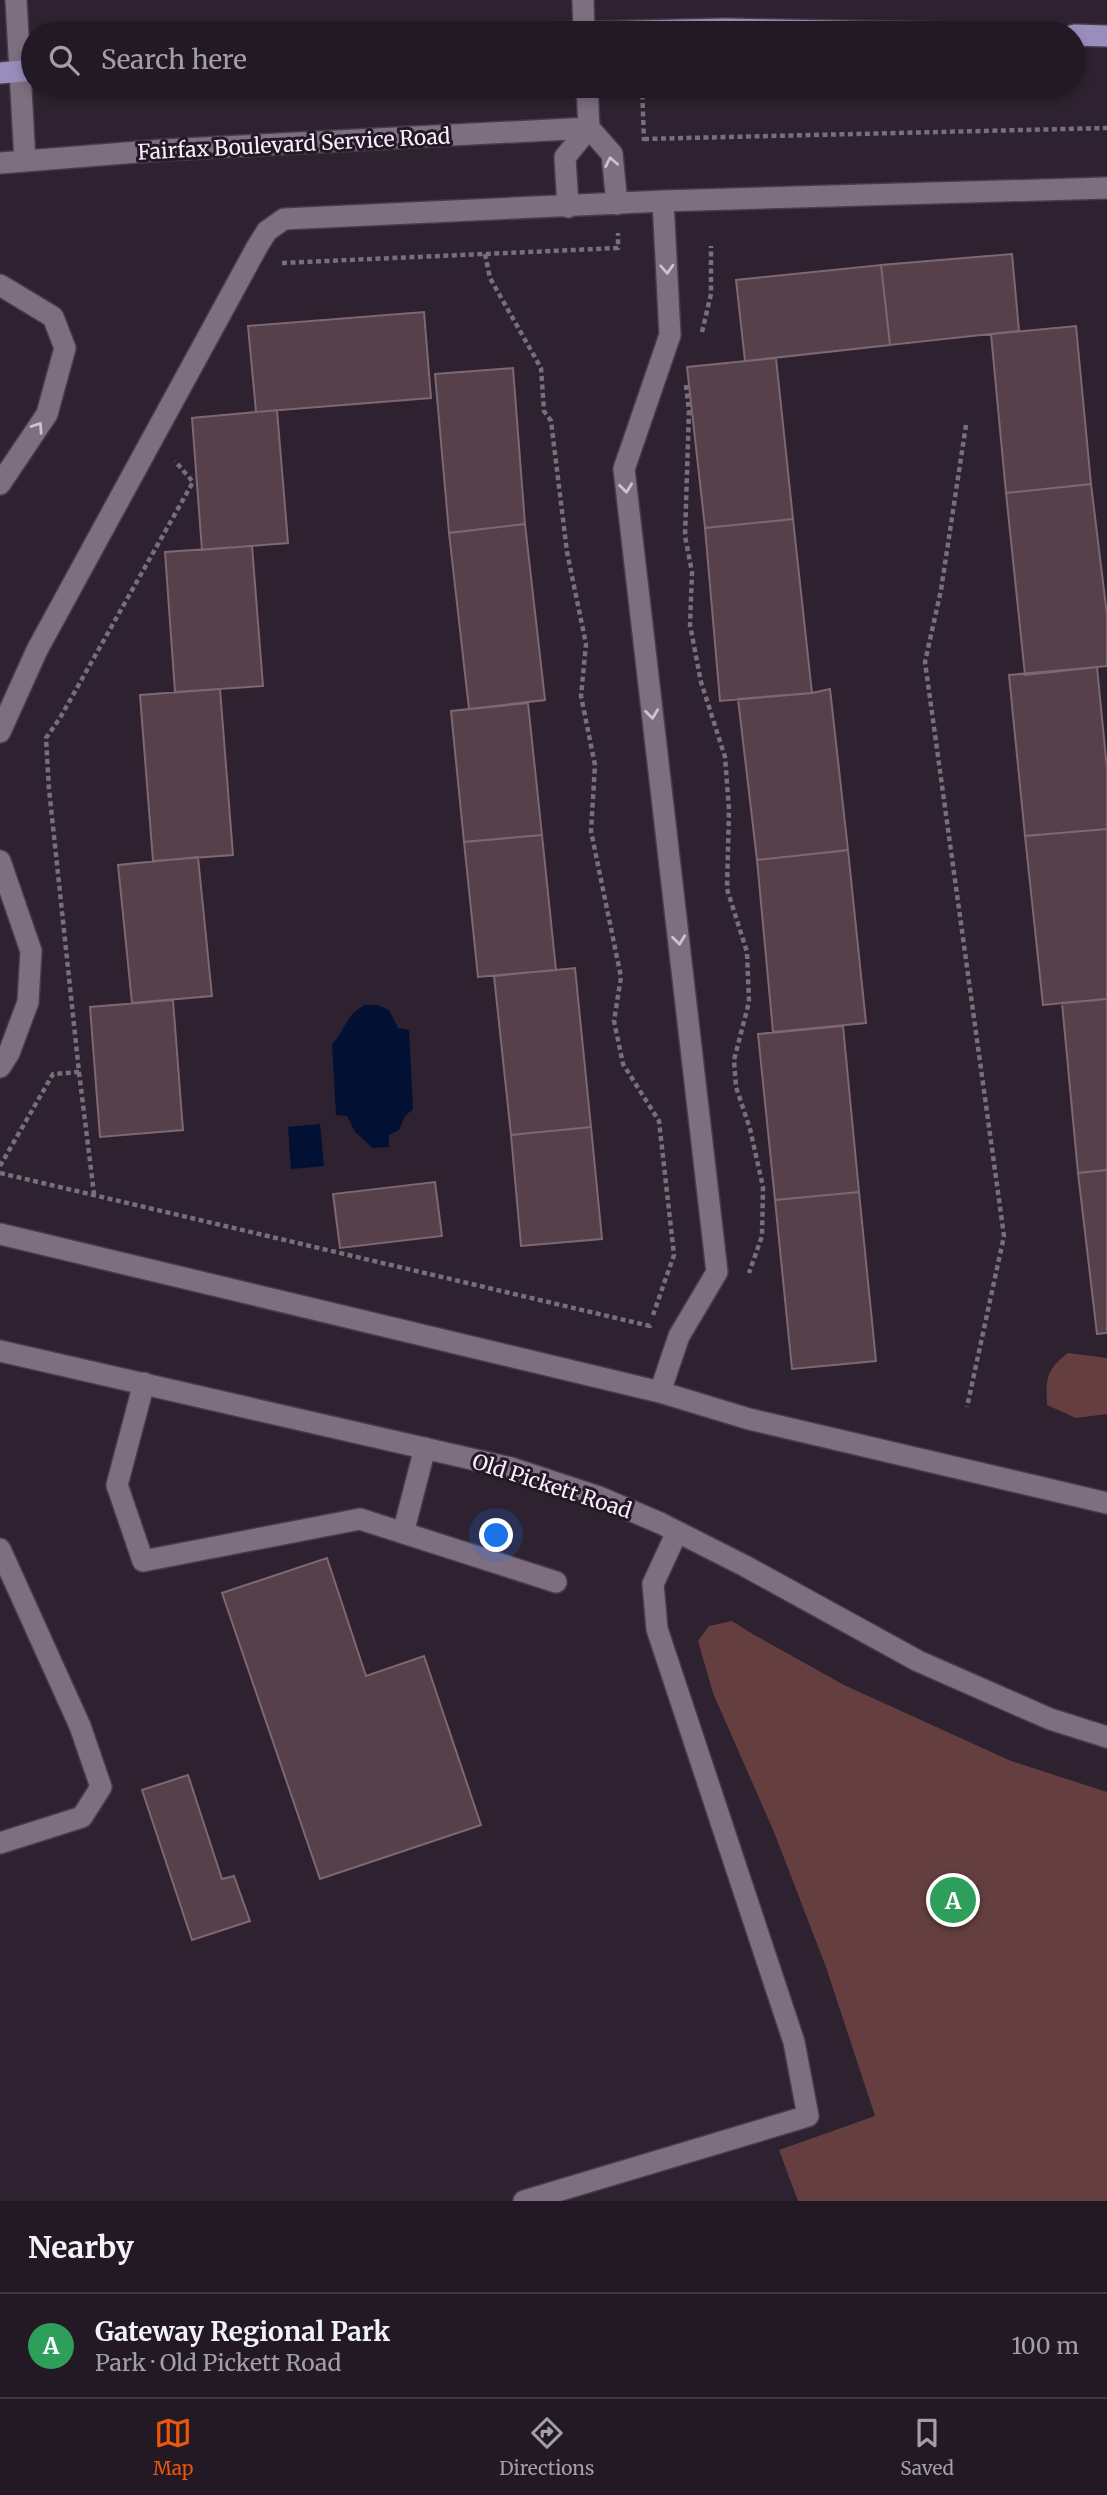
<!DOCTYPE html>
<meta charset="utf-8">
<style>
:root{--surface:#221924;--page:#2a222c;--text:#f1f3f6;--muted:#a2a0a6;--line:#3f3841;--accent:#ea580c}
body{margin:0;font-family:Merriweather,serif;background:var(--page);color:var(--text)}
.you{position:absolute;left:497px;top:1536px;width:24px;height:24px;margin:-18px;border:5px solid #fff;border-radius:50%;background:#1a73e8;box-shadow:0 0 0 10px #1a73e833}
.badge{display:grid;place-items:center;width:46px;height:46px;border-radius:50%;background:var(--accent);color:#fff;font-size:23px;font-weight:700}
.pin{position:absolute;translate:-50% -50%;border:4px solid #fff;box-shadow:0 2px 7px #0006}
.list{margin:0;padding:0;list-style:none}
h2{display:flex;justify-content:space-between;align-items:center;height:91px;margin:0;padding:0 28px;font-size:30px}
h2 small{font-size:23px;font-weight:400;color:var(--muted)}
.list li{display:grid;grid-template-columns:46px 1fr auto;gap:21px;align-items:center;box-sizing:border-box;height:105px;padding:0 28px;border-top:2px solid var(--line)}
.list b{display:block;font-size:26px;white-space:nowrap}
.list p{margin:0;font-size:23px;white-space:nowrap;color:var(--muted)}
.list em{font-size:23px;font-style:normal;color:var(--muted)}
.icon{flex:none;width:38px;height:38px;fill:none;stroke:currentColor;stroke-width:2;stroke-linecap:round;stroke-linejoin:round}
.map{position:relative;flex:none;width:1107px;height:2201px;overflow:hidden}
.search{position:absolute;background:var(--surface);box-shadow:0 4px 10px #0003;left:21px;right:21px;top:21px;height:77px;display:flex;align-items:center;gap:18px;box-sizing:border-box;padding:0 24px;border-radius:38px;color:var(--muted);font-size:26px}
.sheet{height:196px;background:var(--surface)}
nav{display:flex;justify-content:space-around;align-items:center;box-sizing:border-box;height:98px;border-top:2px solid var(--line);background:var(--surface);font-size:19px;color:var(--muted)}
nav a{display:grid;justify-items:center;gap:4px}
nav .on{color:var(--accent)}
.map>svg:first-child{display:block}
.green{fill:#653f3f}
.water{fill:#011033}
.building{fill:#56414a;stroke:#7e6771;stroke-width:2}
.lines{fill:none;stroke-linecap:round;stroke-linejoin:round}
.minor-casing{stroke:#483c4a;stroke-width:24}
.major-casing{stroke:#483c4a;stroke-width:24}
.path{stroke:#796e7b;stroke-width:4.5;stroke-dasharray:5 3.5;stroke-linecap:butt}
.minor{stroke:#7d6e80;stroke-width:21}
.major{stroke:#988dbb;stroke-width:21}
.oneway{stroke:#cdc2cf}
.labels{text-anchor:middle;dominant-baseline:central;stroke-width:6;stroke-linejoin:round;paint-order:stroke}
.street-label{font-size:21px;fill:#f8effa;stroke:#241826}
</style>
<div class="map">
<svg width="1107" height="2201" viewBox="0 0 1107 2201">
<rect width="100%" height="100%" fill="#2e2130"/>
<path class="green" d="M1068,1353l39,5v56l-31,4 -29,-13c-1,-27 -1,-35 21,-52z
M732,1621l19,12 93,52 167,76 96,31v409h-309l-19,-51 96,-34 -49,-149 -52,-135 -61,-139 -15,-52 11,-15z"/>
<path class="water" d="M365,1005h12l12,5 9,18 11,2 4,79 -8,7 -6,14 -10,5v12l-16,1 -18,-16 -8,-16 -11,-1 -4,-71c14,-14 13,-29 33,-39z
M320,1124l4,42 -33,3 -3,-42z"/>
<path class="building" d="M1012,254l7,77 -129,14 -9,-80z
M881,265l9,80 -145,16 -9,-81z
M424,312l7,86 -175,14 -8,-86z
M1076,326l15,158 -85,9 -15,-159z
M776,358l17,161 -88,9 -18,-161z
M513,368l12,156 -76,9 -14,-159z
M277,410l11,133 -86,7 -10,-132z
M1091,484l16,131v51l-82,9 -19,-182z
M793,519l19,174 -92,8 -15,-173z
M525,524l20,176 -76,9 -20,-176z
M252,546l11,140 -88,6 -10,-140z
M1097,667l10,102v60l-82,7 -16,-161z
M220,689l13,166 -80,6 -13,-166z
M830,689l18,161 -91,10 -19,-161 74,-6z
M528,703l14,132 -78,7 -13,-131z
M1107,829v170l-64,6 -18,-169z
M542,835l14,135 -78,7 -14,-135z
M848,850l18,173 -93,9 -16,-172z
M198,857l14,139 -80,7 -14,-138z
M575,968l16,159 -80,8 -17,-159z
M1107,999v171l-29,3 -16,-170z
M173,1000l10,130 -83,7 -10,-130z
M843,1026l16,166 -84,8 -17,-166z
M591,1127l11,112 -81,7 -10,-111z
M1107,1170v163l-10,1 -19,-161z
M435,1182l7,54 -102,12 -7,-54z
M859,1192l17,169 -84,8 -17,-169z
M327,1558l39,118 58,-20 57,169 -161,54 -98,-286z
M188,1775l34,104 12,-3 16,45 -58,19 -50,-150z"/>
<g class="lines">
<defs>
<path id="minor" d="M16,0l9,161
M583,0l1,33
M587,86l2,42 23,26 5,50
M0,163l163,-13 426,-22
M568,207l-3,-50 24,-29
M0,285l53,32 12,31 -18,66 -47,70
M0,732l37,-82 220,-403 10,-16 17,-12 379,-18 444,-13
M0,861l31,90 -3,51 -19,51 -9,14
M0,1234l660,158 89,27 358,84
M0,1351l511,117 88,29 61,26 85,43 173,95 132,58 57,18
M144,1383l-27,102 26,76 217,-42 196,63
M660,1392l19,-56 38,-64 -93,-803 46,-134 -7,-134
M403,1533l22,-85
M0,1549l80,177 21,61 -19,30 -82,26
M524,2201l284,-85 -14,-74 -137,-413 -4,-45 24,-52"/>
<path id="major" d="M554,33l171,-4 223,4
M1074,35l33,1
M0,73l33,-3"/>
</defs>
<use href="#minor" class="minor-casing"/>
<use href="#major" class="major-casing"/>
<path class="path" d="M642,86l2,55
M644,139l463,-11
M485,254l5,24 51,90 3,43 7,10 16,131 19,92 -5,52 14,69 -4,66 30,146 -7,44 9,43 36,57 15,134 -21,60
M282,263l336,-15v-15
M702,332l9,-38v-48
M686,385l3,26 -4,125 7,36 -2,53 11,57 24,75 4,53 -2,79 20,63 2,50 -15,58 2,27 14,42 13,58 -1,49 -13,37
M966,425l-25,165 -16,72 79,574 -37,171
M79,1072l15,122
M0,1166l53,-92 26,-2 -30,-283 -3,-51 14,-20 133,-236 -18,-21
M0,1173l650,153v-2"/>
<use href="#minor" class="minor"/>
<use href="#major" class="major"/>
</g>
<defs><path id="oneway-chevron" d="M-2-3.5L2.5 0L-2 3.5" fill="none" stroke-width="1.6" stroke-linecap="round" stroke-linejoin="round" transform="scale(1.75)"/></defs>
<g class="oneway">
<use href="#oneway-chevron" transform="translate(611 162) rotate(-101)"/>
<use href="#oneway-chevron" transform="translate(667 269) rotate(87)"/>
<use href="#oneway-chevron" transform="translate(38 427) rotate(-56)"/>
<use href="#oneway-chevron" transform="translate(626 488) rotate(83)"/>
<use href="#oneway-chevron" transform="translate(652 714) rotate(83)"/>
<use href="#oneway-chevron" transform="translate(679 940) rotate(83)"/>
</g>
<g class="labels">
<g class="street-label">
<text transform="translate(294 144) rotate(-3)">Fairfax Boulevard Service Road</text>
<text transform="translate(552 1486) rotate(18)">Old Pickett Road</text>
</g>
</g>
</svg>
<div class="you"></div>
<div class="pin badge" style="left:953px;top:1900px;background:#2e9e5b">A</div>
<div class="search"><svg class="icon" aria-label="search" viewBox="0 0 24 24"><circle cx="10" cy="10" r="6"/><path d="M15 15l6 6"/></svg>Search here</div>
</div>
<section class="sheet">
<h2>Nearby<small></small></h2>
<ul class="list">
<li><span class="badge" style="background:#2e9e5b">A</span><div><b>Gateway Regional Park</b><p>Park · Old Pickett Road</p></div><em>100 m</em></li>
</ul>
</section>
<nav>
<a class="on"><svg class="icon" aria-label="map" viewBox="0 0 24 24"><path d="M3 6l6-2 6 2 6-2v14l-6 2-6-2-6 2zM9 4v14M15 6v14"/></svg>Map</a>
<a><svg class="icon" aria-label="directions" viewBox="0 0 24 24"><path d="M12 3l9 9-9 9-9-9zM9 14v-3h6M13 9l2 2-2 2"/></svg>Directions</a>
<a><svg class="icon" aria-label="saved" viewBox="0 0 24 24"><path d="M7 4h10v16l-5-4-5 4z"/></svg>Saved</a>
</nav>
